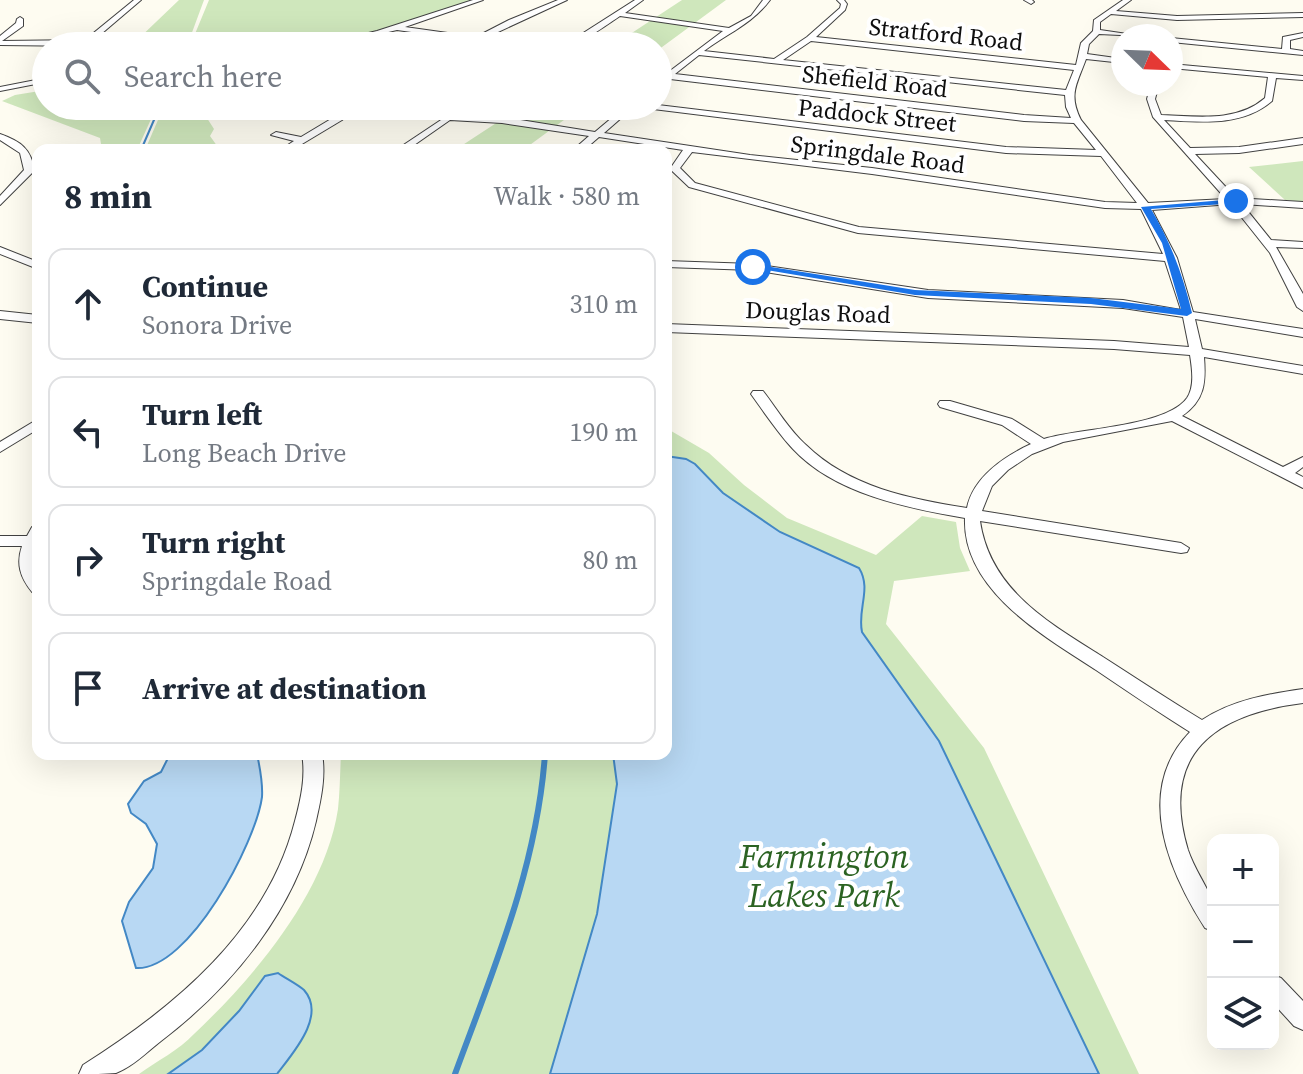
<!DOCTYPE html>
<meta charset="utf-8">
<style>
:root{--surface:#fff;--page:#f2f2f3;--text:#1f2937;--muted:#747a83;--line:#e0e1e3}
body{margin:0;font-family:"Source Serif 4",serif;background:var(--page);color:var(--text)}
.controls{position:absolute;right:24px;bottom:24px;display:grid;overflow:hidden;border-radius:16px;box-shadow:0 8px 32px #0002}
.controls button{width:72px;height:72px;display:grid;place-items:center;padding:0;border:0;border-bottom:2px solid var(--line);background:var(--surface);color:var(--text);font:40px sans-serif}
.compass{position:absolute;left:1111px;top:24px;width:72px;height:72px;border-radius:50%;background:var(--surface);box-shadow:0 8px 32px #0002;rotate:113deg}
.stop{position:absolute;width:24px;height:24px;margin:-18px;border:6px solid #1a73e8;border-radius:50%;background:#fff}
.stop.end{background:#1a73e8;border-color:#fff;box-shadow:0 2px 8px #0008}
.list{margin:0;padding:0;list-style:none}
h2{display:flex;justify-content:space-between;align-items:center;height:104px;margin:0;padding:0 32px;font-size:34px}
h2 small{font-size:26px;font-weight:400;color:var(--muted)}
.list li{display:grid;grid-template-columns:52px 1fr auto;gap:24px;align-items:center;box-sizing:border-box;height:112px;margin:0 16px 16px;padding:0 16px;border:2px solid var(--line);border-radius:16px}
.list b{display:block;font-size:30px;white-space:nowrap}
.list p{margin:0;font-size:26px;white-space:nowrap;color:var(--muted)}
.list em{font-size:26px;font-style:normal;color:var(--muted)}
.icon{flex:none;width:44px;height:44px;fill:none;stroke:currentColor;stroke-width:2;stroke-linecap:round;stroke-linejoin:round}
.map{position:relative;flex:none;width:1303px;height:1074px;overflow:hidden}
.search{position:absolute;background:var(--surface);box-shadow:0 8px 32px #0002;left:32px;top:32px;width:640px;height:88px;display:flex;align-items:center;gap:20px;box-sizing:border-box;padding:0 28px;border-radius:44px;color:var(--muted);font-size:30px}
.panel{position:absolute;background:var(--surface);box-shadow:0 8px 32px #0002;left:32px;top:144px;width:640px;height:616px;border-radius:16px}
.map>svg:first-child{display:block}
.green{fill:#cfe7bc}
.water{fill:#b8d8f3;stroke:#4388c5;stroke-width:2}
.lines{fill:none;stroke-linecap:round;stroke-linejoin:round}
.stream-far1{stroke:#4388c5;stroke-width:2}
.stream{stroke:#4388c5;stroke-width:6}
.minor-casing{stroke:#414141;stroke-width:2}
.minor{fill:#fff;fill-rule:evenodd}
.route{fill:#1a73e8}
.labels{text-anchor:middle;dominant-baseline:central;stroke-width:8;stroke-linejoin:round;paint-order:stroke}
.far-street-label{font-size:24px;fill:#0e0e0e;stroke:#fff}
.near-park-label{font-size:34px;font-style:italic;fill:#2b6322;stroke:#fff}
</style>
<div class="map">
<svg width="1303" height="1074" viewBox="0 0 1303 1074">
<rect width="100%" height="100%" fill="#fefcf1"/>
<path class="green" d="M179,0h25l-17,46 -54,-2z
M209,0h266c-55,18 -109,37 -166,46h-119z
M682,0h44l-68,50v-4h-46z
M46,90v16h111l-20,44h-35l-2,-12 -98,-37 13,-6z
M164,106h43l-2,9 9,14 -4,7 10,14h-75z
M522,106h61l-60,44h-68z
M1303,161v41l-18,-2 -36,-33z
M666,428l43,25 35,32 43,33 89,37 46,-39 34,6 4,26 10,23 -76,10 -8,43 98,124 155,326h-1000c18,-13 40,-24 55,-40 60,-57 131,-140 144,-225 2,-18 2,-37 3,-55h325z"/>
<path class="water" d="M666,456l20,3 9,5 28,29 57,39 79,36c13,21 -2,41 3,64l77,109 160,333h-549l47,-160 20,-130 -4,-30h53z
M170,754h87c3,14 6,28 5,43 -6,45 -73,174 -126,171l-14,-47 7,-19 24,-34 4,-24 -11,-20 -15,-11 -3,-9 16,-23 17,-9z
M278,973c7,5 19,11 26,17 23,26 -12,64 -27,84h-109l34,-24 37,-39 26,-35z"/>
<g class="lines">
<path class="stream-far1" d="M141,150l19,-44"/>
<path class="stream" d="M455,1074c39,-106 82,-207 90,-320"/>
<defs>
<path id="minor" d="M134,0h7l-54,46 -87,-1v-9l16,-13 1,-4 3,-2 3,2v7l-21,15 83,-1z
M473,0h10l-78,27 71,10 33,-17 49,-20h9l-82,38 47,8h-20l-115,-16 -69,16h-14l63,-15z
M635,0h8l-18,13 104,15 22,-12 12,-16h7c-18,24 -42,33 -66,51l70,8 33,-22 33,-29 1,-4 -4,-4h7l3,4 -2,6 -29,27 260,28 5,-22 12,-12 1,-11 29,-20h8l-15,11 61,5 126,-3v4l-126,3 -66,-6 -11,8v8l41,6 -42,-2 -10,10 -2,10 36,5v4l-37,-4c-9,25 -18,35 -5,61l67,83 78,-4 -73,-82 -6,-18 4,-15h8l-4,15 6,16c35,1 75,8 104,-17l3,-21 -97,-9v-4l132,12v4l-27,-2 -4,23c-30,26 -71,21 -108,19l26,28 49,-1 64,-9v6l-64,9 -44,1 41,44 67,4v6l-61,-4 29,36 32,2v6l-27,-1 27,47v17l-6,-4 -27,-54 -39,-49 -79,6 25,48 16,54 110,17v8l-108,-18 7,30 101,17v8l-99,-17c2,25 1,43 -22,59l101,51 20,-10v10l-8,6 8,4v11l-131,-67 -109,21 -31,12 -24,16 -16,16 -10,25 199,32 8,5 -2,4 -6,1 -201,-32c10,69 69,102 123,136 33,21 66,43 99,63 30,-20 66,-26 101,-31v14c-88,11 -144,50 -115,147 6,18 17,33 24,50 3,9 1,22 1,31l-8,-3c-37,-58 -71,-138 -15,-196 -32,-20 -63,-41 -94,-62 -51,-33 -134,-80 -131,-152 -58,-10 -130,-24 -172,-69 -15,-16 -29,-37 -42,-55l2,-3h10c14,18 26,39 43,54 43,42 104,54 161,63 6,-31 38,-52 64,-64l-29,-19 -62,-18 -2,-3 2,-3h10l62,18 32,20c35,-11 122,-12 143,-41 8,-12 5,-30 3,-43l-76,-6 -448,-17v-8l448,17 75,6 -6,-30 -60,-9 -195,-10 -175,-28 -87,-3v-6l87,3 175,26 195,10 58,10 -16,-49 -307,-28 -169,-46 -19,-18 13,-19 -84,-13 -15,13h-11l16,-14 -87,-13 -52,-3 -43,30h-11l45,-30 12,-14 6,2 -5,7 48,2 93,15 31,-26h9l-31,27 146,22 122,13 233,34 32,1 -36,-47 -95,-3 -361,-45 -1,-2 14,-1 348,42 90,3 -22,-27 -50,-2 -354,-42 -12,7v-6l65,-49 -103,-15c-21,14 -40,30 -67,30l24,-9zM811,41l263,29 -8,20 -283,-30zM699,55l366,40 1,12 5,11 -47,-3 -349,-41zM692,152l180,22 233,34 36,1 22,45 -304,-27 -164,-44 -15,-15z
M1024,0h8l2,2 -3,2z
M1303,33v4l-13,3v9l13,2v4l-132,-13v-4l111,11 1,-12z
M46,78v4l-46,9v-4z
M339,106h8l1,7 -6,7 -50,30h-12l14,-9 -23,-6 5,-3 25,5 35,-21 4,-4z
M0,134c20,7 32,15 34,37l-34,34v-9l24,-26 -4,-17 -20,-13z
M0,247l38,15v7l-38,-15z
M0,311l38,4v8l-38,-4z
M38,419v10l-38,23v-10z
M38,526l-3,34 3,34 -6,-2c-12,-15 -16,-28 -10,-46h-22v-10h27l5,-9z
M302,754h20c4,22 -1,45 -6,67 -21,89 -83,165 -155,220 -14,11 -29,26 -45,32 -10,1 -26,1 -37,1l4,-9c92,-58 184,-134 212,-244 6,-22 11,-45 7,-67z
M1273,975l8,3 22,23v29l-9,-4 -21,-23z"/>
</defs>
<use href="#minor" class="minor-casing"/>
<use href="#minor" class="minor"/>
</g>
<path class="route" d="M1236,199l3,4 -88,6c20,34 32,66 41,104l-5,3 -96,-12 -176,-9 -166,-28 4,-3 162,26 176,8 90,11 -19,-66 -21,-36z"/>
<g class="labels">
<g class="far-street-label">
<text transform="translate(946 34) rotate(6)">Stratford Road</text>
<text transform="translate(875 81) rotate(6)">Shefield Road</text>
<text transform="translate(877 115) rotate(6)">Paddock Street</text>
<text transform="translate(878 154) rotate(7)">Springdale Road</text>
<text transform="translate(818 312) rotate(2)">Douglas Road</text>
</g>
<g class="near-park-label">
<text x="824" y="856">Farmington<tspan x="824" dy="39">Lakes Park</tspan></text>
</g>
</g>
</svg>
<div class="controls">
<button>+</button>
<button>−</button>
<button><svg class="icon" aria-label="layers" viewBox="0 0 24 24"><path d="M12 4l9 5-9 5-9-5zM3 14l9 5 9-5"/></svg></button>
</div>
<svg class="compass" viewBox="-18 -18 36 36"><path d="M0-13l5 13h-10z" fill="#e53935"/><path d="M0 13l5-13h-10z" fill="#747a83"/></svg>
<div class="stop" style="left:753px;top:267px"></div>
<div class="stop end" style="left:1236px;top:201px"></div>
<div class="search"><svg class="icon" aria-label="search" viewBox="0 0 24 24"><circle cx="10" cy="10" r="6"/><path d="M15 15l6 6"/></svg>Search here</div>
<section class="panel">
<h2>8 min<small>Walk · 580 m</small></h2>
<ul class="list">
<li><svg class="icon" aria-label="ahead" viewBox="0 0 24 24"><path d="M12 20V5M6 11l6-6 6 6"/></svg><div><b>Continue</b><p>Sonora Drive</p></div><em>310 m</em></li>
<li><svg class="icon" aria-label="left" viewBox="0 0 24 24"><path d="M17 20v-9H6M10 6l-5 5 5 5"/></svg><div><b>Turn left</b><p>Long Beach Drive</p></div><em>190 m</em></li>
<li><svg class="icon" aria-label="right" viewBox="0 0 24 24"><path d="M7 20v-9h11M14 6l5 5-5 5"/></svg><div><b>Turn right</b><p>Springdale Road</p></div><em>80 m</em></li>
<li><svg class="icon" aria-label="arrive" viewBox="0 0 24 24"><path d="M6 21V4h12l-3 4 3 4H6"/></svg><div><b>Arrive at destination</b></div></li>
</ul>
</section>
</div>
